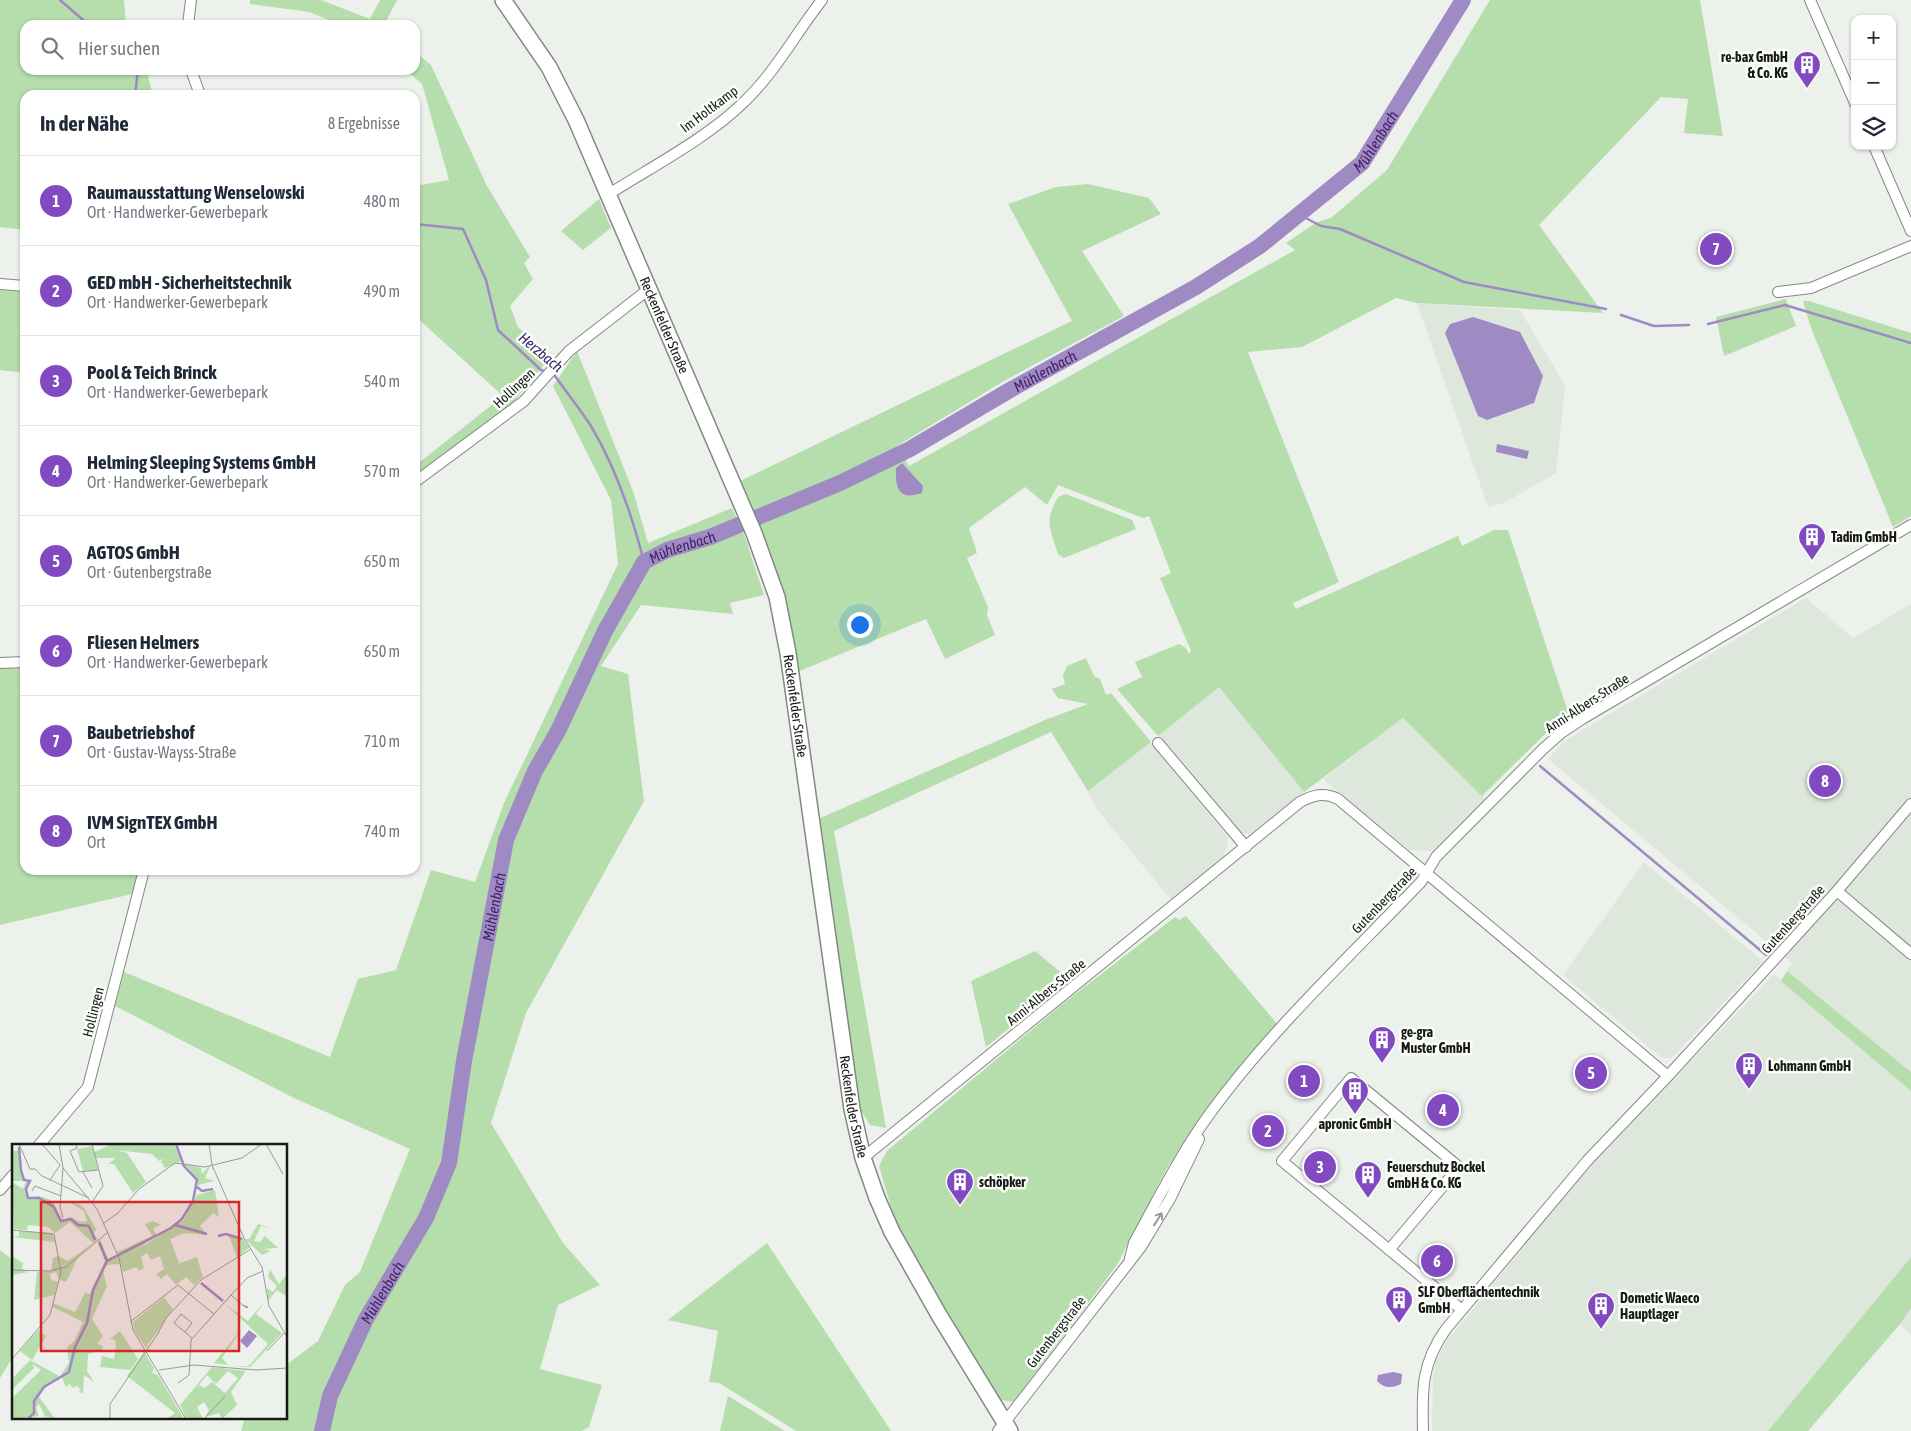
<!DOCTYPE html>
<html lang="de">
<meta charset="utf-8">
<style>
:root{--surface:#fff;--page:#f6f6f7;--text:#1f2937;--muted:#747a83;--line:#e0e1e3;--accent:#814ac1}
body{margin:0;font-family:"Asap Condensed",sans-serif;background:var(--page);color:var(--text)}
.controls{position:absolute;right:15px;top:15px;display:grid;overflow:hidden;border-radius:10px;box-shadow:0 1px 4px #0004}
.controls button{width:45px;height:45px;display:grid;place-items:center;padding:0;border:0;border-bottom:1px solid var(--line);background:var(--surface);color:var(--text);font:25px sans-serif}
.you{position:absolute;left:859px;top:624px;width:18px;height:18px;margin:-12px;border:4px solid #fff;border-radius:50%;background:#1a73e8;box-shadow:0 0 0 8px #1a73e833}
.badge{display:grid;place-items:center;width:32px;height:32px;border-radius:50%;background:var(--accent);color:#fff;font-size:16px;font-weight:700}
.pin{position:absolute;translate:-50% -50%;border:2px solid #fff;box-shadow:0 1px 5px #0006}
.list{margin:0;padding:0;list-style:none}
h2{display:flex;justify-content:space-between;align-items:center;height:65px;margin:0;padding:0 20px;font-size:21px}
h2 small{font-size:16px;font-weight:400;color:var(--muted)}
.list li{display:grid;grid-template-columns:32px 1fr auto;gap:15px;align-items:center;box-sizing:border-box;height:90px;padding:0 20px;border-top:1px solid var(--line)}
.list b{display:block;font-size:19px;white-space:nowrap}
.list p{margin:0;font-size:16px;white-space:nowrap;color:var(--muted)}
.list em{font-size:16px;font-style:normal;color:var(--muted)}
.icon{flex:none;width:28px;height:28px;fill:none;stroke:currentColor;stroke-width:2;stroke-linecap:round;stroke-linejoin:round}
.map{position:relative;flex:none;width:1911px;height:1431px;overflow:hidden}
.search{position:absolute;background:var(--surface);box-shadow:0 1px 4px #0004;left:20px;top:20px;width:400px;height:55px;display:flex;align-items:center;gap:12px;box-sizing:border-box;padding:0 18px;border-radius:15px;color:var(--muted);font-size:19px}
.panel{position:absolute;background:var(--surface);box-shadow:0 1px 4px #0004;left:20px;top:90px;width:400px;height:785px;border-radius:15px}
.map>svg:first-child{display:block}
.built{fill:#dee7dc}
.green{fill:#b6ddac}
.water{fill:#a08ac4}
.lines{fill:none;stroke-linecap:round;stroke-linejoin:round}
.stream{stroke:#a08ac4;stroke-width:2.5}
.river{stroke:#a08ac4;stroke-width:16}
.street-casing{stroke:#848883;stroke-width:12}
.secondary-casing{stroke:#848883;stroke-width:18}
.street{stroke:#fff;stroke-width:10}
.secondary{stroke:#fff;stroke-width:15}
.oneway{stroke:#979897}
.labels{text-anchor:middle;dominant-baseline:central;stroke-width:5;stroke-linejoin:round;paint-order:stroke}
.poi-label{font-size:14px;font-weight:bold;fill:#181917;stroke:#fafef9;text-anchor:start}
.street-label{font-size:14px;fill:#181917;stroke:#fafef9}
.water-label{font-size:15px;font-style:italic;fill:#412067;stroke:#fafef9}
.inset-river{fill:none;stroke:#a08ac4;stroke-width:2.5}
.inset-road{fill:none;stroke:#989b97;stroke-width:1}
.view{fill:#d62828;fill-opacity:0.15;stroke:#d62828;stroke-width:2.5}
.inset-edge{fill:none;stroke:#181917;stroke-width:2.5}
</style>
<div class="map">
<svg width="1911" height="1431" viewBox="0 0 1911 1431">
<rect width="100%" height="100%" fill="#edf1ec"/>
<path class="built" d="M1417,303l103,7 45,75 -9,88 -52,30 -16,4z
M1806,598l47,40 58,-34v468l-124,-101 5,-8 -244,-204 15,-17 23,-14z
M1219,686l85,106 -52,42 -13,-2 -4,-3 -77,-93z
M1403,718l84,82 -40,41 -14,10 -24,-1 -86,-71z
M1151,742l76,94 1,8 -6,15 -51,41 -75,-92 -8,-17z
M1644,862l119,99 -91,97h-10l-99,-83z
M1774,974l137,117v166l-143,174h-336l1,-58 3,-12 10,-19 132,-162z
M1911,1308v27l-11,-11z"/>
<path class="green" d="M0,0h124l2,25h-101v45h114l3,4 5,-1 6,22h-128v135l-25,-3z
M250,0h71l49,19 10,-19h17l-13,25h-42l-33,-13 -59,-8z
M1490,0h210l23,136 -39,-3 4,-34 -27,-2 -122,128 64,88 -186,-10 -21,-5 -94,49 -54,5 91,230 -46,21 3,6 162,-73 4,10 32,-16h14l61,185 -25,20 -62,61 -79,-78 -99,74 -85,-105 -61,49 -41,-47 25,-12 -7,-15 44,-18 7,4 3,6 2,-3 -31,-73 11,-5 -22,-57 -6,2 -85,-33 -11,20 -22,-18 -56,41 8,25 -10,5 21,49 -1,8 8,20 -50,24 -19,-40 -129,53 -21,-98 -36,-93 332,-160 -64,-117 48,-17 32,-3 61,14 12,16 -79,37 42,65 -120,65 -107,65 12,20 386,-216 -9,-7 31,-21 14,-4 56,-48z
M415,52l16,13 56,121 43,71 -6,6 9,16 -23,27 8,21 33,29 -38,47 -98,77v-14l88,-70 -88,-80v-130l34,-6 -27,-96 -16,-14h9z
M599,199l12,29 -28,22 -22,-19z
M0,290l25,2v81l-25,-3z
M1786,299l10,27 -72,30 -8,-39z
M1803,301h6l102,32v183l-18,11 -82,-199z
M577,351l56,140 15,52 84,-35 13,29 19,58 -34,8 3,11 -92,-9 -40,61 27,8 16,127 -118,212 -35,110 72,120 37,42 -42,20 -18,64 62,16 -13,42 -7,4h-341l4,-14h41v-52l32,-24 27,-56 15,-13 50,-123 -116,-51 -179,-92 9,-34 206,85 28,-78 38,-9 35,-100 44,12 29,-79 114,-239 -7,-64 -58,-114z
M1066,494l66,26 4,9 -72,29 -6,-4c-8,-25 -14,-33 0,-57z
M1086,658l8,18 6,3 6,16 5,-2 40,49 -63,49 -37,-59 -217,99 52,297 -16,-3 -9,-15 -43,-291 227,-99 43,-16 -30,-6 -6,-9 13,-5 -2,-8 4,-10z
M25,666v204h113l-6,24 -132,31v-258z
M1186,916l93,110 -70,82 -42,60 -50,97 -104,137 -17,-3 -99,-171 -18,-62 8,-15 178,-149 110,-85 4,3z
M1035,951l34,28 -83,68 -15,-66z
M1787,971l124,101v19l-130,-110z
M767,1243l124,188h-95l-77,-48 -10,-1 9,-51 -50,-11z
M0,1250l14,11v94l-14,23z
M1911,1257v51l-11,16 -92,107h-40z
M728,1396l57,35h-65z"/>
<path class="water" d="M1473,317l47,15 23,44 -9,27 -47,17 -9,-4 -33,-83 5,-9z
M1497,444l32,7 -2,8 -31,-7z
M902,463l21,23 -1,7c-23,8 -27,-5 -26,-25z
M1393,1372l9,2 -1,10c-9,4 -16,5 -24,-3l1,-6z"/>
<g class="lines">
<path class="stream" d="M60,0l29,25
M135,95l3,-25
M1300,215l21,11 19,3 124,53 142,27
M415,224l48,5 23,51 12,50 43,40 6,2
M1621,315l33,11 35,-1
M1708,324l77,-19 126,38
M552,375l3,1c12,17 25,33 36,50 25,42 41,89 53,136
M1540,766l226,189"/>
<path class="river" id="s1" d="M322,1431l8,-35 36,-77 60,-101 23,-55 15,-102 42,-221 29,-69 23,-40 47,-100 39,-69 23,-12 43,-13 130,-54 70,-34 100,-59 186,-103 64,-41 102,-83 101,-163"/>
<defs>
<path id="street" d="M1810,0l45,103
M188,25l3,-25
M191,70l9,25
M1874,146l37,85
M609,194c44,-28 100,-57 136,-93 31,-30 51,-68 77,-101
M0,284l25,2
M1778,292l33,-4 100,-42
M415,482l109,-81 45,-50 80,-62
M0,663l25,-1
M1158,743l88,104
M1837,891l74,-87
M39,1145l49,-58 56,-217
M863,1158l437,-356c13,-7 24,-10 38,-3l330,277
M0,1190l14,-16
M1389,1250l70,-83 -108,-89 -69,83 180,149
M1130,1258l4,-15c24,-44 47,-90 77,-131 59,-81 140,-157 210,-230l15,-25 107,-108 18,-16 21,-14 329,-194
M998,1431l143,-184 29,-48 29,-60
M1423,1431c-1,-41 -2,-67 23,-102l141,-168 81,-85 169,-185 74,63"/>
<g id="secondary">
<path id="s2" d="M503,0l46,67 27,53 178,413 23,64 11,56 64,456 11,49 14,40 15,34 47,83 71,116"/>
</g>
</defs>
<use href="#street" class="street-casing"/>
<use href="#secondary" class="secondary-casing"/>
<use href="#street" class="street"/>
<use href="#secondary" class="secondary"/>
</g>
<defs><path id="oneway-shaft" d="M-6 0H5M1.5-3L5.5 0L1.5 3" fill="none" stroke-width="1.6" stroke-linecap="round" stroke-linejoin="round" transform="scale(1.25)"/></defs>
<use class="oneway" href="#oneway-shaft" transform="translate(1158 1219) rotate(-58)"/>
<defs>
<symbol id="building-pin" viewBox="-11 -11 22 30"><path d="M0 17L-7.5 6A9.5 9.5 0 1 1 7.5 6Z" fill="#814ac1" stroke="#fafef9"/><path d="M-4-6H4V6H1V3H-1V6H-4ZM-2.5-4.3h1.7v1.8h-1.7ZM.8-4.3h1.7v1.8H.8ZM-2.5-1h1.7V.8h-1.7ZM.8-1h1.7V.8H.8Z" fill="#fff"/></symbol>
</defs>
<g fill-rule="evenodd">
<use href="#building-pin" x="1791" y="49" width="32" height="43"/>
<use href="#building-pin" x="1796" y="521" width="32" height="43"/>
<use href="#building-pin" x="1366" y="1024" width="32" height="43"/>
<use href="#building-pin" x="1733" y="1050" width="32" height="43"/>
<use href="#building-pin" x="1339" y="1075" width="32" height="43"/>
<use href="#building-pin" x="1352" y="1159" width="32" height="43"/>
<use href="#building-pin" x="944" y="1166" width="32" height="43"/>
<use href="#building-pin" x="1383" y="1284" width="32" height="43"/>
<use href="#building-pin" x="1585" y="1290" width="32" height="43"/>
</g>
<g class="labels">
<g class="poi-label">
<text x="1788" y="57" text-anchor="end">re-bax GmbH<tspan x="1788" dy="16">&amp; Co. KG</tspan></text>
<text x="1831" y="537">Tadim GmbH</text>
<text x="1401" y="1032">ge-gra<tspan x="1401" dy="16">Muster GmbH</tspan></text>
<text x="1768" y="1066">Lohmann GmbH</text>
<text x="1355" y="1124" text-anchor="middle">apronic GmbH</text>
<text x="1387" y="1167">Feuerschutz Bockel<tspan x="1387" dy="16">GmbH &amp; Co. KG</tspan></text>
<text x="979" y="1182">schöpker</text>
<text x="1418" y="1292">SLF Oberflächentechnik<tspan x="1418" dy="16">GmbH</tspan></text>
<text x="1620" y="1298">Dometic Waeco<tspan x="1620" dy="16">Hauptlager</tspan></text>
</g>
<g class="street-label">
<text transform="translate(709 109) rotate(-37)">Im Holtkamp</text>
<text stroke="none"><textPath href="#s2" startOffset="364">Reckenfelder Straße</textPath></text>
<text transform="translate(514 388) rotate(-43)">Hollingen</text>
<text transform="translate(1587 703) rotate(-33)">Anni-Albers-Straße</text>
<text stroke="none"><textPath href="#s2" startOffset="769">Reckenfelder Straße</textPath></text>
<text transform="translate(1384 900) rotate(-46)">Gutenbergstraße</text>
<text transform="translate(1793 919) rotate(-48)">Gutenbergstraße</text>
<text transform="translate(1046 992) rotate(-39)">Anni-Albers-Straße</text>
<text transform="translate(93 1012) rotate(-76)">Hollingen</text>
<text stroke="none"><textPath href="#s2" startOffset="1174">Reckenfelder Straße</textPath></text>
<text transform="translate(1056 1332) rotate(-52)">Gutenbergstraße</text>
</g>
<g class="water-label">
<text stroke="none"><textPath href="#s1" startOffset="1788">Mühlenbach</textPath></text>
<text transform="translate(541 352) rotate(40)">Herzbach</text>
<text stroke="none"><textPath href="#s1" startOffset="1382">Mühlenbach</textPath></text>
<text stroke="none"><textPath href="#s1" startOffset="978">Mühlenbach</textPath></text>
<text stroke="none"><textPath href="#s1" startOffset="558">Mühlenbach</textPath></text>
<text stroke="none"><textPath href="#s1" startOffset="152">Mühlenbach</textPath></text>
</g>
</g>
<g transform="translate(12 1144)">
<rect width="275" height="275" fill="#edf1ec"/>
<path d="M94,0h68l7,17 -16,7 -4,-6 3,-4 -5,3 -7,-7 -36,-4 11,3 19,29 -13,11 -19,-29h-6l8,-6h-20l-2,-6 14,-6zM0,1l2,6 6,-1 2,25 7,7 -3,6 3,10 10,-2 10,3 4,3 8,18 10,-3 9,5 7,-1 -3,-10 -17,-10 12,3 5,-6 -4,7 5,4 11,20 -2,5 4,5 -20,18 -12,25 -7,-3 -3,-7 -6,2 1,6 7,2 -4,13 -20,5 3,-28 14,-1 2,-13 5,-2 10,5 25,-18 -23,-21 -15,11 -7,-6 -20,-2 -1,5 -13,-1 -2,-47 11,7 3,-8h-14zM80,2l6,24 -15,1 -6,-22zM173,20l16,4 1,6 8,-9 4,7 -4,-6 -5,12 9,3 -16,4 -1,-6zM203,46l4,27 -6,-4 -13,13 7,9 -22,-2 -15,6 9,24 -4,2 22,-8 6,20 -9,8 -8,-8 -10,8 -9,-11 -6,5 -5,-5 8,-5 -4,-13 -9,4 -4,-7 -6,4 3,11 -5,3 -3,-4 -13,5 -6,-20 35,-16 -7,-12 8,-3 8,4 -8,3 4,7 -22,16 49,-31 13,-25zM246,80l13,4 -10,-2 -7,15 6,1 5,-6 13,12 -15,1 8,2 -9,4 -17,-16h4zM7,87l33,2 3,9 -43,-5 7,-1zM216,90l15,4 6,10 -12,9zM88,95l8,20 9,-4 3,9 -13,1 -4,6 4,15 -15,33 11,17 -6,8 6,2 -1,4 -14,4 -1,17 7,11 -10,-7 -1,18 -5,-1 3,-2 -4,-4 -4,2 -4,-4 -3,3 -5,-12 8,-12 -2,-16 7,-6 9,-19 -30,-15v-4l22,9 10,-19 5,1 15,-33 -7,-19zM0,112l11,7 -1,6 6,3 -15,3 -1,6zM258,125l9,15 8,-10v23l-10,-7 -9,11 -1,-13 6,4 4,-6 -9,-9zM152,153l9,12 -27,39 -12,-18 -1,-8zM253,157l-9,13 26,19 -32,34 -19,-1h18l19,-22 -43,-40 23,17zM233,181l-23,33 6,7 -14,-2zM26,186l8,6 -14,24 -12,-9zM108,187l18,28 -8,11 -30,-3 2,-11 12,3 2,-12 -1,-7 -5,-1zM132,208l10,16 -2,5 6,2 26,44h-17l8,-6 -48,-37zM18,216l31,17 -14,7 -8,13 16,22 -10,-3 -6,-12 -3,3 3,9 -27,3v-21l29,-28 -9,-6 2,4 -22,22v-11zM200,223l34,4 -15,21 6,13 -15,14 -3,-6 -14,4 4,-7 -5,-8 -7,5 6,12h-16l-7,-14zM216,227l10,7 -13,15 -13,-11 -8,6 -5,-3 8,-10 9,9z" fill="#b6ddac" fill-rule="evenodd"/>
<path d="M237,186l8,6 -10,12 -7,-7z" fill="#a08ac4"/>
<path class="inset-river" d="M7,3l2,23 3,10 6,1 -4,8 2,9h11l15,9 7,14 10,-2 7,6 11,1 6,14M185,43l5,4 11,-2M163,81l32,9M206,92l8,-2 16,5M87,98l8,19M189,139l22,18M16,275l6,-6v-12l10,-14 25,-15 6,-25 12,-24 6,-33 14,-29 64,-33 11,-9 11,-18 4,-21 -13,-14 -8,-22"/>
<path class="inset-road" d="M7,0l11,25h5l7,7 47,22M30,0l18,21 -10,15M47,0l4,24 34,41 22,49 14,72 53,89M64,0l1,4 -7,3 9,21 19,-2M80,0l11,42 -11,16M197,0l3,21 32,73 18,29 7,39 18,31M254,0l17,30M71,28l9,16M20,47l3,-5 26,10M51,74l-3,-11 3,-39M92,79l14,-10 21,-24 36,-26 30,4 37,-9 20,-14M0,86l42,4 7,38 -11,43 -38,44M0,126l37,1 17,-4 42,-35M219,151l16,-17 16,-7M118,178l48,-37 36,29M173,188l7,-9 -11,-9 -7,9 18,15M146,189l8,-15 35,-38 50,-31M255,207l17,-18M147,226l35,-5 62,5 31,-2M166,239l11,-8 2,-35 40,-45 15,13 2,-1 -5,-2M98,275v-15l49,-72M192,275l21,-23"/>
<path class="view" d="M29,58h198v149h-198z"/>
<rect width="275" height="275" class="inset-edge"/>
</g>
</svg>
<div class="controls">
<button>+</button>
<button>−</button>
<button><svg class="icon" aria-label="layers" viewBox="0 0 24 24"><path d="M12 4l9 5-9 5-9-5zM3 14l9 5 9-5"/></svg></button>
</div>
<div class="you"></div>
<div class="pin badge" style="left:1304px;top:1081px">1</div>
<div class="pin badge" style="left:1268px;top:1131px">2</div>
<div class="pin badge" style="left:1320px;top:1167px">3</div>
<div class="pin badge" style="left:1443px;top:1110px">4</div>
<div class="pin badge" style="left:1591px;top:1073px">5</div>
<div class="pin badge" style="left:1437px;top:1261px">6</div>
<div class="pin badge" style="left:1716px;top:249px">7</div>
<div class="pin badge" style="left:1825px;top:781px">8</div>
<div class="search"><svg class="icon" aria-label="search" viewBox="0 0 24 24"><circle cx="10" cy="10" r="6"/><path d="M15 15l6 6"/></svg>Hier suchen</div>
<section class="panel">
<h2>In der Nähe<small>8 Ergebnisse</small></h2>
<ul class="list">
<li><span class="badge">1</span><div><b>Raumausstattung Wenselowski</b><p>Ort · Handwerker-Gewerbepark</p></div><em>480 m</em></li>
<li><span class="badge">2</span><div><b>GED mbH - Sicherheitstechnik</b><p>Ort · Handwerker-Gewerbepark</p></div><em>490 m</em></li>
<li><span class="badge">3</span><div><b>Pool &amp; Teich Brinck</b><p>Ort · Handwerker-Gewerbepark</p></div><em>540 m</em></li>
<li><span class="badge">4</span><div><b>Helming Sleeping Systems GmbH</b><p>Ort · Handwerker-Gewerbepark</p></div><em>570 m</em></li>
<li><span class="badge">5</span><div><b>AGTOS GmbH</b><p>Ort · Gutenbergstraße</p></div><em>650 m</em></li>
<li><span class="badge">6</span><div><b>Fliesen Helmers</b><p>Ort · Handwerker-Gewerbepark</p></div><em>650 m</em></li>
<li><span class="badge">7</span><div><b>Baubetriebshof</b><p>Ort · Gustav-Wayss-Straße</p></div><em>710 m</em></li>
<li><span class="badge">8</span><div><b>IVM SignTEX GmbH</b><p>Ort</p></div><em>740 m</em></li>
</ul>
</section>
</div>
